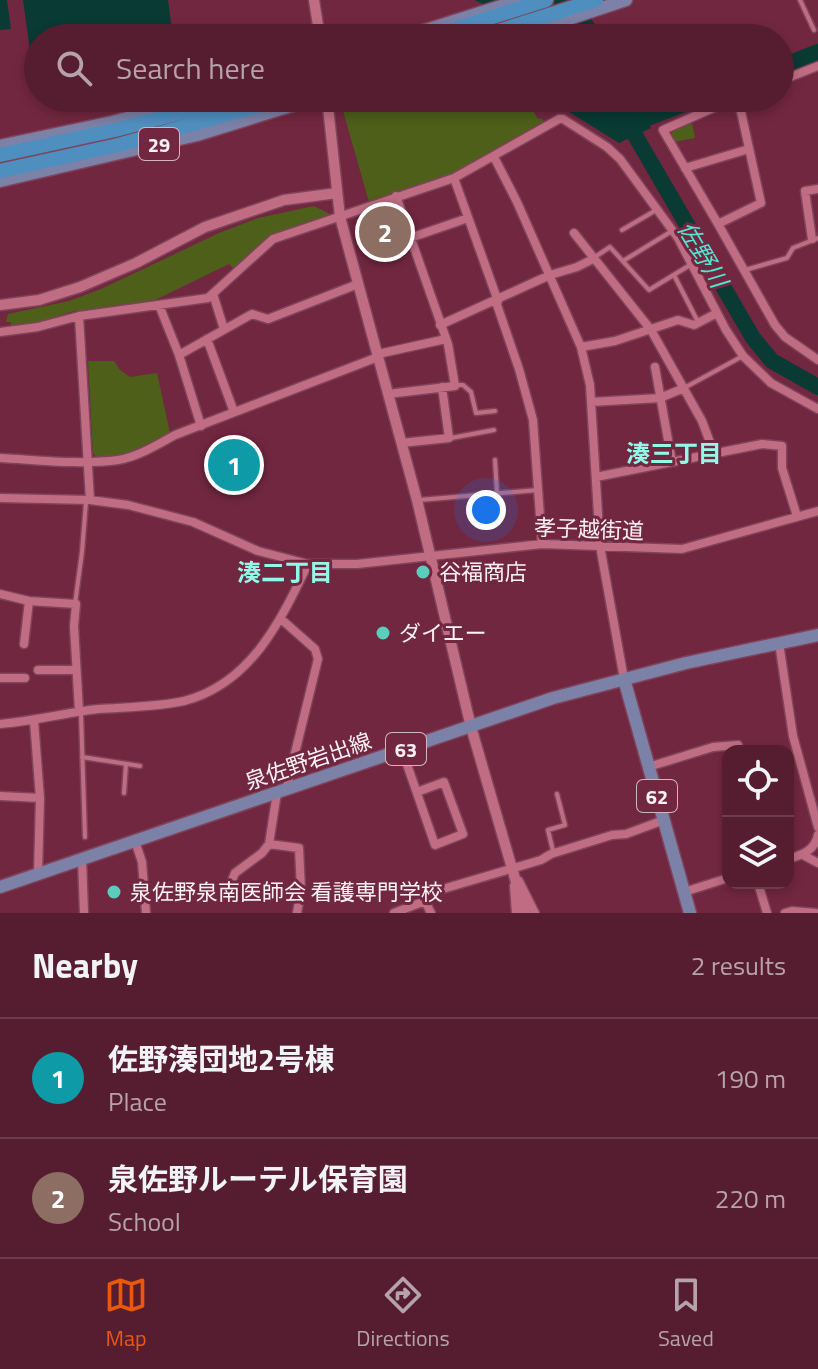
<!DOCTYPE html>
<meta charset="utf-8">
<style>
:root{--surface:#561d30;--page:#5c2638;--text:#f1f3f6;--muted:#b6a2ab;--line:#6c3b4c;--accent:#ea580c}
body{margin:0;font-family:"Titillium Web","Noto Sans JP",sans-serif;background:var(--page);color:var(--text)}
.controls{position:absolute;right:24px;bottom:24px;display:grid;overflow:hidden;border-radius:16px;box-shadow:0 4px 12px #0003}
.controls button{width:72px;height:72px;display:grid;place-items:center;padding:0;border:0;border-bottom:2px solid var(--line);background:var(--surface);color:var(--text);font:40px sans-serif}
.you{position:absolute;left:486px;top:510px;width:28px;height:28px;margin:-20px;border:6px solid #fff;border-radius:50%;background:#1a73e8;box-shadow:0 0 0 12px #1a73e833}
.badge{display:grid;place-items:center;width:52px;height:52px;border-radius:50%;background:var(--accent);color:#fff;font-size:26px;font-weight:700}
.pin{position:absolute;translate:-50% -50%;border:4px solid #fff;box-shadow:0 2px 8px #0006}
.list{margin:0;padding:0;list-style:none}
h2{display:flex;justify-content:space-between;align-items:center;height:104px;margin:0;padding:0 32px;font-size:34px}
h2 small{font-size:26px;font-weight:400;color:var(--muted)}
.list li{display:grid;grid-template-columns:52px 1fr auto;gap:24px;align-items:center;box-sizing:border-box;height:120px;padding:0 32px;border-top:2px solid var(--line)}
.list b{display:block;font-size:30px;white-space:nowrap}
.list p{margin:0;font-size:26px;white-space:nowrap;color:var(--muted)}
.list em{font-size:26px;font-style:normal;color:var(--muted)}
.icon{flex:none;width:44px;height:44px;fill:none;stroke:currentColor;stroke-width:2;stroke-linecap:round;stroke-linejoin:round}
.map{position:relative;flex:none;width:818px;height:913px;overflow:hidden}
.search{position:absolute;background:var(--surface);box-shadow:0 4px 12px #0003;left:24px;right:24px;top:24px;height:88px;display:flex;align-items:center;gap:20px;box-sizing:border-box;padding:0 28px;border-radius:44px;color:var(--muted);font-size:30px}
.sheet{height:344px;background:var(--surface)}
nav{display:flex;justify-content:space-around;align-items:center;box-sizing:border-box;height:112px;border-top:2px solid var(--line);background:var(--surface);font-size:22px;color:var(--muted)}
nav a{display:grid;justify-items:center;gap:4px}
nav .on{color:var(--accent)}
.map>svg:first-child{display:block}
.green{fill:#4e5f1a}
.water{fill:#093a34}
.lines{fill:none;stroke-linecap:round;stroke-linejoin:round}
.river{stroke:#093a34;stroke-width:16}
.service-casing{stroke:#7f445c;stroke-width:7}
.minor-casing{stroke:#7f445c;stroke-width:11}
.tertiary-casing{stroke:#7f445c;stroke-width:13}
.primary-casing{stroke:#7f445c;stroke-width:15}
.motorway-casing{stroke:#7f445c;stroke-width:17}
.service{stroke:#c06d84;stroke-width:4}
.minor{stroke:#c06d84;stroke-width:8}
.tertiary{stroke:#c06d84;stroke-width:10}
.primary{stroke:#7c81a7;stroke-width:12}
.motorway{stroke:#4f8fbf;stroke-width:14}
.poi-dot{fill:#5acebd;stroke:#722740;stroke-width:3}
.labels{text-anchor:middle;dominant-baseline:central;stroke-width:6;stroke-linejoin:round;paint-order:stroke}
.shield{fill:#722740;stroke:#d3b5be;stroke-width:2}
.shield-label{font-size:20px;font-weight:bold;fill:#fcf2f4}
.street-label{font-size:22px;fill:#fcf2f4;stroke:#722740}
.poi-label{font-size:22px;fill:#fcf2f4;stroke:#722740;text-anchor:start}
.water-label{font-size:24px;font-style:italic;fill:#54e4d1;stroke:#722740}
.neighbourhood-label{font-size:24px;font-weight:bold;fill:#92f9e9;stroke:#722740}
</style>
<div class="map">
<svg width="818" height="913" viewBox="0 0 818 913">
<rect width="100%" height="100%" fill="#722740"/>
<path class="green" d="M345,98h181l12,21 3,-1 3,3 -84,51 -91,30 -28,-98z
M692,123l3,15 -21,4 -3,-6 2,-6z
M314,206l14,7 2,3 -58,21 -38,32 -5,-5 -74,36 -85,12 -29,10 -30,5v-5h-5l2,-8 61,-13 32,-12 118,-56 39,-15z
M88,361h26l6,9 10,7 27,-4 13,60 -46,22 -28,2 -3,-4z"/>
<path class="water" d="M0,0h7l4,29 -11,1z
M23,0h145l5,38h-135v27h-6z
M474,0h107l21,38h-76l-8,-18z
M556,98h79l16,30 -32,15 -58,-36z"/>
<g class="lines">
<path class="river" d="M780,67l38,-15
M610,98l19,27 124,213 19,23 46,26
M629,125l71,-27"/>
<defs>
<path id="service" d="M800,0l14,30
M622,230l36,-21
M595,257l15,-10 39,43 41,-25
M623,261l49,-30
M745,270l42,-12 6,-10 25,-10
M674,275l24,47
M457,385h6l8,7 5,21 19,-2
M686,387l55,-30
M451,438l43,-8
M495,460l2,33
M419,500l119,-10
M75,604l7,-52 4,-50
M81,714l4,123
M82,757l58,9
M124,793l2,-29
M553,851l-5,-21 17,-5 -8,-31"/>
<path id="minor" d="M780,81l38,-15
M736,98l-73,32 55,94 43,-21 -23,-105
M494,157l23,45 64,145 9,38 10,161 24,133
M685,168l64,-19
M454,178l44,123
M718,224l57,101 10,12 33,23
M574,233l77,97 51,91 12,32
M410,238l58,-20
M812,239l-7,-48 13,-2
M213,294l11,35
M496,302l23,67 14,51 9,124
M159,305l20,50 22,71
M79,316l11,184
M440,325l110,-50 27,-8 16,-8
M0,332l38,-5 41,-11 129,-18 65,-59 181,-61 105,-59h4l44,28 13,12 58,79 48,92 17,26 28,27 47,26
M207,339l27,73
M581,347l34,-6 63,-21 16,5 23,-12
M378,354l68,-15
M179,355l73,-41 16,5 90,-35
M655,367l17,95
M388,394l67,-8 -7,-42 -52,-148
M591,402l69,-4 24,-10
M401,443l48,-5 -7,-51
M0,458c39,2 80,7 118,2 20,-3 40,-16 57,-25l203,-78
M596,477l166,-33 20,2v22l15,48
M0,498l90,2 38,5 65,17 65,29 50,13h49l185,-20 140,5 136,-38
M0,594l29,7 47,3 -2,22 5,85
M281,619l34,30 3,10 -32,131
M779,643l14,93 25,91
M24,644l5,-43
M38,670h38
M0,678h25
M34,721l6,77 -2,76
M0,724c33,-3 65,-11 98,-15 26,-2 60,-2 86,-8 67,-17 97,-81 124,-137
M402,750l33,95 28,-11 -19,-52 -27,10
M648,767l65,-20 25,-2
M0,796l40,2
M135,841l7,21 4,51
M269,844l30,4 2,42 -4,23
M803,855l15,8
M82,859l2,54
M788,859c13,-4 27,-8 30,-24
M519,881l16,32
M758,883l9,30
M514,886l2,27
M684,892l44,-14
M225,897l10,-24 27,-20 7,-9 8,-51
M425,901l6,12
M394,913l31,-12 11,-10 105,-31 10,-6 61,-19 14,-1 38,-14
M785,913l7,-2 24,2"/>
<path id="tertiary" d="M314,0l6,38
M327,98l13,119 77,283 54,227 54,186
M0,305l39,-5 41,-13 56,-24 69,-36 79,-27 53,-7"/>
<path id="primary" d="M401,38l119,-38
M511,38l115,-38
M0,146l112,-24 92,-24
M0,181l197,-46 119,-37
M624,679l66,234
M0,887l553,-189 133,-35 132,-28"/>
<path id="motorway" d="M427,38l119,-38
M476,38l120,-38
M0,155l115,-25 122,-32
M0,171l118,-26 168,-47"/>
</defs>
<use href="#service" class="service-casing"/>
<use href="#minor" class="minor-casing"/>
<use href="#tertiary" class="tertiary-casing"/>
<use href="#primary" class="primary-casing"/>
<use href="#motorway" class="motorway-casing"/>
<use href="#service" class="service"/>
<use href="#minor" class="minor"/>
<use href="#tertiary" class="tertiary"/>
<use href="#primary" class="primary"/>
<use href="#motorway" class="motorway"/>
</g>
<g class="poi-dot">
<circle cx="423" cy="572" r="8"/>
<circle cx="383" cy="633" r="8"/>
<circle cx="114" cy="892" r="8"/>
</g>
<g class="labels">
<g class="shield">
<rect x="139" y="128" width="40" height="32" rx="6"/>
<rect x="386" y="733" width="40" height="32" rx="6"/>
<rect x="637" y="780" width="40" height="32" rx="6"/>
</g>
<g class="shield-label">
<text x="159" y="144">29</text>
<text x="406" y="749">63</text>
<text x="657" y="796">62</text>
</g>
<g class="street-label">
<text transform="translate(589 529) rotate(2)">孝子越街道</text>
<text transform="translate(308 761) rotate(-19)">泉佐野岩出線</text>
</g>
<g class="poi-label">
<text x="439" y="572">谷福商店</text>
<text x="399" y="633">ダイエー</text>
<text x="130" y="892">泉佐野泉南医師会 看護専門学校</text>
</g>
<g class="water-label">
<text transform="translate(703 254) rotate(59)">佐野川</text>
</g>
<g class="neighbourhood-label">
<text x="674" y="453">湊三丁目</text>
<text x="285" y="572">湊二丁目</text>
</g>
</g>
</svg>
<div class="controls">
<button><svg class="icon" aria-label="locate" viewBox="0 0 24 24"><circle cx="12" cy="12" r="6"/><path d="M12 2v4M12 18v4M2 12h4M18 12h4"/></svg></button>
<button><svg class="icon" aria-label="layers" viewBox="0 0 24 24"><path d="M12 4l9 5-9 5-9-5zM3 14l9 5 9-5"/></svg></button>
</div>
<div class="you"></div>
<div class="pin badge" style="left:234px;top:465px;background:#0f9aa8">1</div>
<div class="pin badge" style="left:385px;top:232px;background:#8d6e63">2</div>
<div class="search"><svg class="icon" aria-label="search" viewBox="0 0 24 24"><circle cx="10" cy="10" r="6"/><path d="M15 15l6 6"/></svg>Search here</div>
</div>
<section class="sheet">
<h2>Nearby<small>2 results</small></h2>
<ul class="list">
<li><span class="badge" style="background:#0f9aa8">1</span><div><b>佐野湊団地2号棟</b><p>Place</p></div><em>190 m</em></li>
<li><span class="badge" style="background:#8d6e63">2</span><div><b>泉佐野ルーテル保育園</b><p>School</p></div><em>220 m</em></li>
</ul>
</section>
<nav>
<a class="on"><svg class="icon" aria-label="map" viewBox="0 0 24 24"><path d="M3 6l6-2 6 2 6-2v14l-6 2-6-2-6 2zM9 4v14M15 6v14"/></svg>Map</a>
<a><svg class="icon" aria-label="directions" viewBox="0 0 24 24"><path d="M12 3l9 9-9 9-9-9zM9 14v-3h6M13 9l2 2-2 2"/></svg>Directions</a>
<a><svg class="icon" aria-label="saved" viewBox="0 0 24 24"><path d="M7 4h10v16l-5-4-5 4z"/></svg>Saved</a>
</nav>
